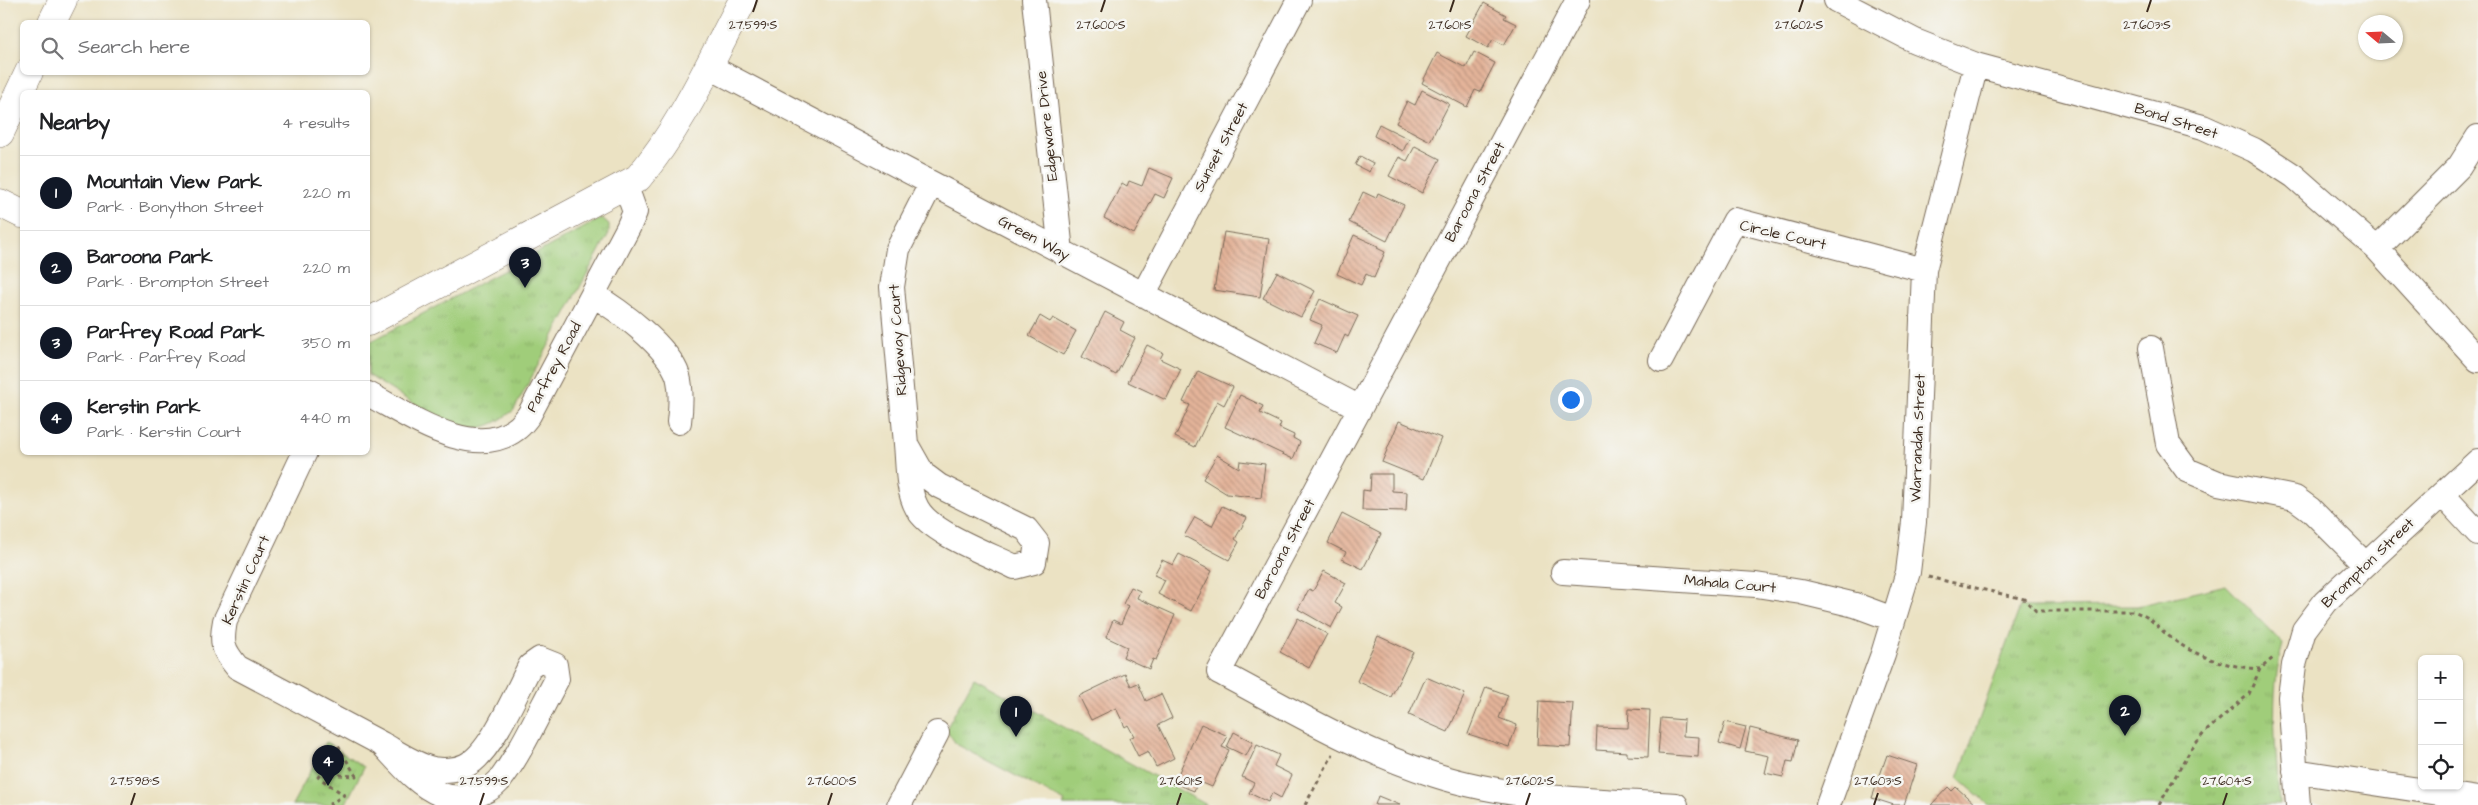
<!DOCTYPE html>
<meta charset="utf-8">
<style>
:root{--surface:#fff;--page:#f6f6f6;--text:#202124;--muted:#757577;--line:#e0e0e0;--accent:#111827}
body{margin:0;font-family:"Architects Daughter",sans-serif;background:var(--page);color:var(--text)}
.controls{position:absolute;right:15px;bottom:15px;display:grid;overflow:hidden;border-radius:8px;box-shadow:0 1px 4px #0004}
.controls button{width:45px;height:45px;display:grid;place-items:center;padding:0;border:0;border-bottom:1px solid var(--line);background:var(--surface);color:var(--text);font:25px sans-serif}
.compass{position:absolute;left:2358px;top:15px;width:45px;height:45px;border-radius:50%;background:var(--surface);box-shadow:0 1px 4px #0004;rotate:289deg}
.you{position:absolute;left:1570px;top:399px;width:18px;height:18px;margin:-12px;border:4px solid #fff;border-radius:50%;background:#1a73e8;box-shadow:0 0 0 8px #1a73e833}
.badge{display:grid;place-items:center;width:32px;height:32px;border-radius:50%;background:var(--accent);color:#fff;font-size:16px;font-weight:700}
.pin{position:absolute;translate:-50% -41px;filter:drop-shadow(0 1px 2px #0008)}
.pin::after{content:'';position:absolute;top:26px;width:18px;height:15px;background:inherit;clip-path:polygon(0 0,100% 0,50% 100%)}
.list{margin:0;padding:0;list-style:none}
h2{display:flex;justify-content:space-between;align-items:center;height:65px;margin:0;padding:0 20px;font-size:21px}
h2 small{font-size:16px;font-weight:400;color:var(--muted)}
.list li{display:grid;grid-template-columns:32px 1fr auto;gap:15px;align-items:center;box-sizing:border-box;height:75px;padding:0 20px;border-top:1px solid var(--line)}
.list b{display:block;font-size:19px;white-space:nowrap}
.list p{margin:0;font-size:16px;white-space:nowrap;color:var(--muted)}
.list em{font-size:16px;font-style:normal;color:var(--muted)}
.icon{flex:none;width:28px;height:28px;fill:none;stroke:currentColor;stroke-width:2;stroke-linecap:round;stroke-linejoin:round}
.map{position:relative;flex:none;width:2478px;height:805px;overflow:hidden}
.search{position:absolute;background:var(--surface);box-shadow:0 1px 4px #0004;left:20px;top:20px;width:350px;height:55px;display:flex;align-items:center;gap:12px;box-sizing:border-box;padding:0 18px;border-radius:8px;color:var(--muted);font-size:19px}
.panel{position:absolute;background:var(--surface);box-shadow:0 1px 4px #0004;left:20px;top:90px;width:350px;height:365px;border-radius:8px}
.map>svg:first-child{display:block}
.park{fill:url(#park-tufts);stroke:#6e7c4c}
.building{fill:url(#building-back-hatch)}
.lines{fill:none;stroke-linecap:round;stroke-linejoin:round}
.minor-casing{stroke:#796a58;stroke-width:26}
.tertiary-casing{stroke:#796a58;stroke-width:29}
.secondary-casing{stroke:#796a58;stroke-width:29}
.path{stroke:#796a58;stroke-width:3;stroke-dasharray:4 4;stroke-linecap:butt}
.minor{stroke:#fff;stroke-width:24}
.tertiary{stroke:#fff;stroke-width:28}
.secondary{stroke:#fff;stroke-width:28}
.ticks{fill:none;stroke:#3b2a1e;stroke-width:2}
.labels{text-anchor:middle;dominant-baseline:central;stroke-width:5;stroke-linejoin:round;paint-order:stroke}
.street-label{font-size:15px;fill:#3b2a1e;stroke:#f6f6f2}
.ticks-label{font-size:12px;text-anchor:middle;fill:#3b2a1e;stroke:#f6f6f2;stroke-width:5;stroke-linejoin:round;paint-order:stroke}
</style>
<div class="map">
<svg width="2478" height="805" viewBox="0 0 2478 805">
<defs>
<pattern id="park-tufts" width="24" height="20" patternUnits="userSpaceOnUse" patternTransform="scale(1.25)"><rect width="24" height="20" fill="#a0cd7a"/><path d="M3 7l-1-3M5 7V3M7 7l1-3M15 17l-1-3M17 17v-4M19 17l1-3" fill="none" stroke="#8bb069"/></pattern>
<pattern id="building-back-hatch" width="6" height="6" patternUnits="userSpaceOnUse" patternTransform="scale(1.25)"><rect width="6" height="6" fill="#e4b49a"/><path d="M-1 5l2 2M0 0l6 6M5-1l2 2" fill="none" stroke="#ba937d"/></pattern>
</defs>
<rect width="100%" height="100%" fill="#f6f6f2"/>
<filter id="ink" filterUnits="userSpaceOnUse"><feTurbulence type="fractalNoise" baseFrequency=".02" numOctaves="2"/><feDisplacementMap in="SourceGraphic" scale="10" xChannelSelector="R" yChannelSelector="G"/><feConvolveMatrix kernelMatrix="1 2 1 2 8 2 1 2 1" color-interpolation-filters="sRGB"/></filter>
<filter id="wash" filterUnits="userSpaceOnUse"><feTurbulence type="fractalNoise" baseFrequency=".0096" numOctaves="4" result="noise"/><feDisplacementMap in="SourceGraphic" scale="20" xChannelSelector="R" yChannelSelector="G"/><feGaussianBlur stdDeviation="1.12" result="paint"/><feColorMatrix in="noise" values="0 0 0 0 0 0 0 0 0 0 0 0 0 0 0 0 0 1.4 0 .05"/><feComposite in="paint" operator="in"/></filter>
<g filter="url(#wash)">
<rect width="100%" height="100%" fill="#ebe2c3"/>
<path class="park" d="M602,218l7,6v9l-95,177c-12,9 -24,18 -41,18 -23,1 -83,-39 -105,-53v-32z
M2226,585l57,59c-15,52 -6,108 -4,161h-290l-31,-27 62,-171 117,-1z
M974,678l233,127h-144l2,-3 -109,-58 -10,-15z
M326,742l38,25 -19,38h-53z"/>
<g id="blocks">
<path class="building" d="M1484,3l22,12 -2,3 12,6 -12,21 -11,-6 -5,9 -22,-12z
M1474,52l21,11 -15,29 -5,-2 -8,17 -45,-24 15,-30 29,15z
M1422,90l27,14 -19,37 -34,-18 11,-22 8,4z
M1379,124l30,15 -6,12 -29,-15z
M1415,146l25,13 -18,34 -33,-17 10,-19 8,4z
M1360,156l13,7 -4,9 -14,-7z
M1149,168l24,10 -9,20 -9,-4 -21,40 -30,-16 18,-35 5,3 2,-5 13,5z
M1363,192l13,6 2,-5 26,12 -17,36 -38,-19z
M1224,232l45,7 -9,58 -46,-7z
M1354,235l24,11 -1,2 8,4 -11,26 -8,-4 -5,11 -24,-11z
M1277,272l38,19 -14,26 -38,-19z
M1320,299l38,17 -10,21 -3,-2 -8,18 -23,-10 8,-18 -12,-5z
M1105,312l19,10 -4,8 15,8 -19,37 -34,-18z
M1040,316l10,6 3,-4 23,13 -13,24 -34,-19z
M1147,345l16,8 -3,6 21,10 -15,31 -38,-18z
M1198,371l35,16 -9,18 -7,-4 -22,46 -20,-10 15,-32 -7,-3z
M1240,395l23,11 -3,7 21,10 -2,5 15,7 -1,3 7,4 -7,17 -68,-32z
M1399,421l42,17 -17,41 -42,-17z
M1217,455l22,13 1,-7 25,3 -4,34 -34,-4 -24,-15z
M1371,474h21v17l15,1 -1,19 -44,-1 1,-20 7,1z
M1222,506l25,12 -12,21 4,3 -10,18 -45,-24 11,-19 17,9z
M1342,514l39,20 -18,35 -21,-10 4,-7 -18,-9z
M1179,554l33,17 -21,40 -33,-17 7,-14 -11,-5 8,-15 11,5z
M1324,571l22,12 -11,20 7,4 -11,21 -33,-19 11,-20 4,2z
M1131,587l9,4 -3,7 38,17 -19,45 -3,-1 -4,10 -26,-12 4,-10 -21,-10 7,-17 8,4 8,-18 -6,-2z
M1298,618l29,16 -18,34 -29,-16z
M1378,636l35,16 -22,45 -34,-16z
M1125,674l6,12 7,-3 8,18 15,-7 11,24 -14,7 16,33 -18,9 -8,-16 -10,5 -9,-18 5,-2 -6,-11 -3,2 -9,-19 -25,12 -12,-24z
M1426,677l39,17 -17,38 -39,-17z
M1486,687l22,8 -9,23 18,7 -8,22 -41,-13z
M1539,701l34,2 -3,44 -33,-2z
M1629,709l21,1 -2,47 -21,-1v-4l-31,-2 1,-23 31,1z
M1661,718l23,2 -1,16 16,1 -1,20 -40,-3z
M1725,722l21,5 -6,22 -21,-6z
M1201,724l27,12 -6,11 7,3 -17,37 -14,-6 -4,10 -20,-8z
M1750,728l48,12 -5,22 -6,-1 -4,16 -18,-4 4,-17 -24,-5z
M1234,732l19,10 -7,14 -19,-9z
M1257,745l22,10 -5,11 18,9 -11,23 -9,-5 -4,9 -19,-9 5,-10 -12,-6z
M1887,755l30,10 -13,40h-10l-22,-7z
M1948,787l4,4 4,-4 20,18h-45z
M1378,796l22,9h-25z"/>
</g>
</g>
<g filter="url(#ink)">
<use href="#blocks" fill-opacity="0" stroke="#796a58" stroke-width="1"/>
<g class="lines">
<defs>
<path id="minor" d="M1034,0l27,252
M1578,0l-359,672c70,37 140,79 216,103 77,25 161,25 241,30
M1836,0l79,41 61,24 227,62 51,23 40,26 83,73 101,111
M708,66l652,342
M2377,249l82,-82 19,-30
M593,295c26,15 75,51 85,81 4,15 3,30 1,46
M1143,295l156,-295
M2151,348l17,96 19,26 31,13 77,15 15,11 55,55
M1661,360l74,-140 189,50
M368,394c39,20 105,68 148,35 5,-3 9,-9 13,-14l99,-187 7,-16 -5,-14 -10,-12
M906,444l17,30 16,12 87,43 11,14 -3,19 -19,5c-26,-13 -85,-34 -98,-59 -10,-18 -9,-43 -11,-64z
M906,444l-14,-157 6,-38 33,-65
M305,452l-80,169c-4,22 -3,28 12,46l145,77
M2442,494l36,39
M1563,572l193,13 45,7 54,13 38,14
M540,659l15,6 2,14c-16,29 -37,76 -57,101 -14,16 -41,22 -60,14 -23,-9 -41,-32 -58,-50 16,9 33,21 51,25 12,2 27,1 37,-6 23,-15 47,-72 60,-97z
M2295,771l183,28
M899,805l38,-72
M1828,805l55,-151 25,-82 6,-50 10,-252 52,-205
M2298,805l-8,-108 4,-32 10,-35 21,-28 153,-141"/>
<path id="tertiary" d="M52,22l11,-22
M0,133l29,-61"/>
<path id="secondary" d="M0,203l22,11
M368,322l270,-144c44,-52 73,-118 105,-178"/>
</defs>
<use href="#minor" class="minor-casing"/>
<use href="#tertiary" class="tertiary-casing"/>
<use href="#secondary" class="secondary-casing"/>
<path class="path" d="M1928,577l96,22 12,12h96c21,6 22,14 38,26 25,20 59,30 90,32
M329,805l15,-10 -26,-18 3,-3 35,2 -18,-30
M1305,805l28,-51
M2159,805l31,-54 14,-18 45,-39 11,-25 13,-11"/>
<use href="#minor" class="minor"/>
<use href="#tertiary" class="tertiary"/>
<use href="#secondary" class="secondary"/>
</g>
</g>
<path class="ticks" d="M753,12l4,-12M1101,12l4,-12M1450,12l4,-12M1799,12l4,-12M2147,12l4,-12M131,805l4,-12M480,805l4,-12M828,805l4,-12M1177,805l4,-12M1526,805l4,-12M1874,805l4,-12M2223,805l4,-12"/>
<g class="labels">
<g class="street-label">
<text transform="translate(2176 121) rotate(18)">Bond Street</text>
<text transform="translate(1047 126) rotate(-96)">Edgeware Drive</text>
<text transform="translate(1221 147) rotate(-62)">Sunset Street</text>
<text transform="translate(1475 192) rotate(-62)">Baroona Street</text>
<text transform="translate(1783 235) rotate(13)">Circle Court</text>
<text transform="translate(1034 238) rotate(28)">Green Way</text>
<text transform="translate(898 340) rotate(-94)">Ridgeway Court</text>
<text transform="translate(554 367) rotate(-62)">Parfrey Road</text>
<text transform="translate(1918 438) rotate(-88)">Warrandah Street</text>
<text transform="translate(1285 549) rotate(-62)">Baroona Street</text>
<text transform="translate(2368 563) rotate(-44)">Brompton Street</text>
<text transform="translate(246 580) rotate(-66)">Kerstin Court</text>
<text transform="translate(1730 584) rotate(5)">Mahala Court</text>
</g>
</g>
<g class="ticks-label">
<text x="753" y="29">27.599°S</text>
<text x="1101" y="29">27.600°S</text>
<text x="1450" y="29">27.601°S</text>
<text x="1799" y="29">27.602°S</text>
<text x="2147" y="29">27.603°S</text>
<text x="135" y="785">27.598°S</text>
<text x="484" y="785">27.599°S</text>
<text x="832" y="785">27.600°S</text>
<text x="1181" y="785">27.601°S</text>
<text x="1530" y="785">27.602°S</text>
<text x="1878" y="785">27.603°S</text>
<text x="2227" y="785">27.604°S</text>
</g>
</svg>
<div class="controls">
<button>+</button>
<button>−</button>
<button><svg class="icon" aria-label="locate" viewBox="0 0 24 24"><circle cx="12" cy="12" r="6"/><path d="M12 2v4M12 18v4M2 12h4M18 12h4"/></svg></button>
</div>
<svg class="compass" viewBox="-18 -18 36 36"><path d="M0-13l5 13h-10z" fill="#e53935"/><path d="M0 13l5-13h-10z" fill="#757577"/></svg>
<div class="you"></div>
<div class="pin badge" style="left:1016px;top:737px">1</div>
<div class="pin badge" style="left:2125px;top:736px">2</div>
<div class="pin badge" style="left:525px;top:288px">3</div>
<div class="pin badge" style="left:328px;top:786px">4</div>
<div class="search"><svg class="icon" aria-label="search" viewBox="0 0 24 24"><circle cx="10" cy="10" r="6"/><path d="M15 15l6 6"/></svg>Search here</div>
<section class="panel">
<h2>Nearby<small>4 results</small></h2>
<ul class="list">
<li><span class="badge">1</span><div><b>Mountain View Park</b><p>Park · Bonython Street</p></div><em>220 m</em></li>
<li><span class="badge">2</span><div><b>Baroona Park</b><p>Park · Brompton Street</p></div><em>220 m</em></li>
<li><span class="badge">3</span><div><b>Parfrey Road Park</b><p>Park · Parfrey Road</p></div><em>350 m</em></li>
<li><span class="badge">4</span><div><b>Kerstin Park</b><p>Park · Kerstin Court</p></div><em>440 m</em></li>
</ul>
</section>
</div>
